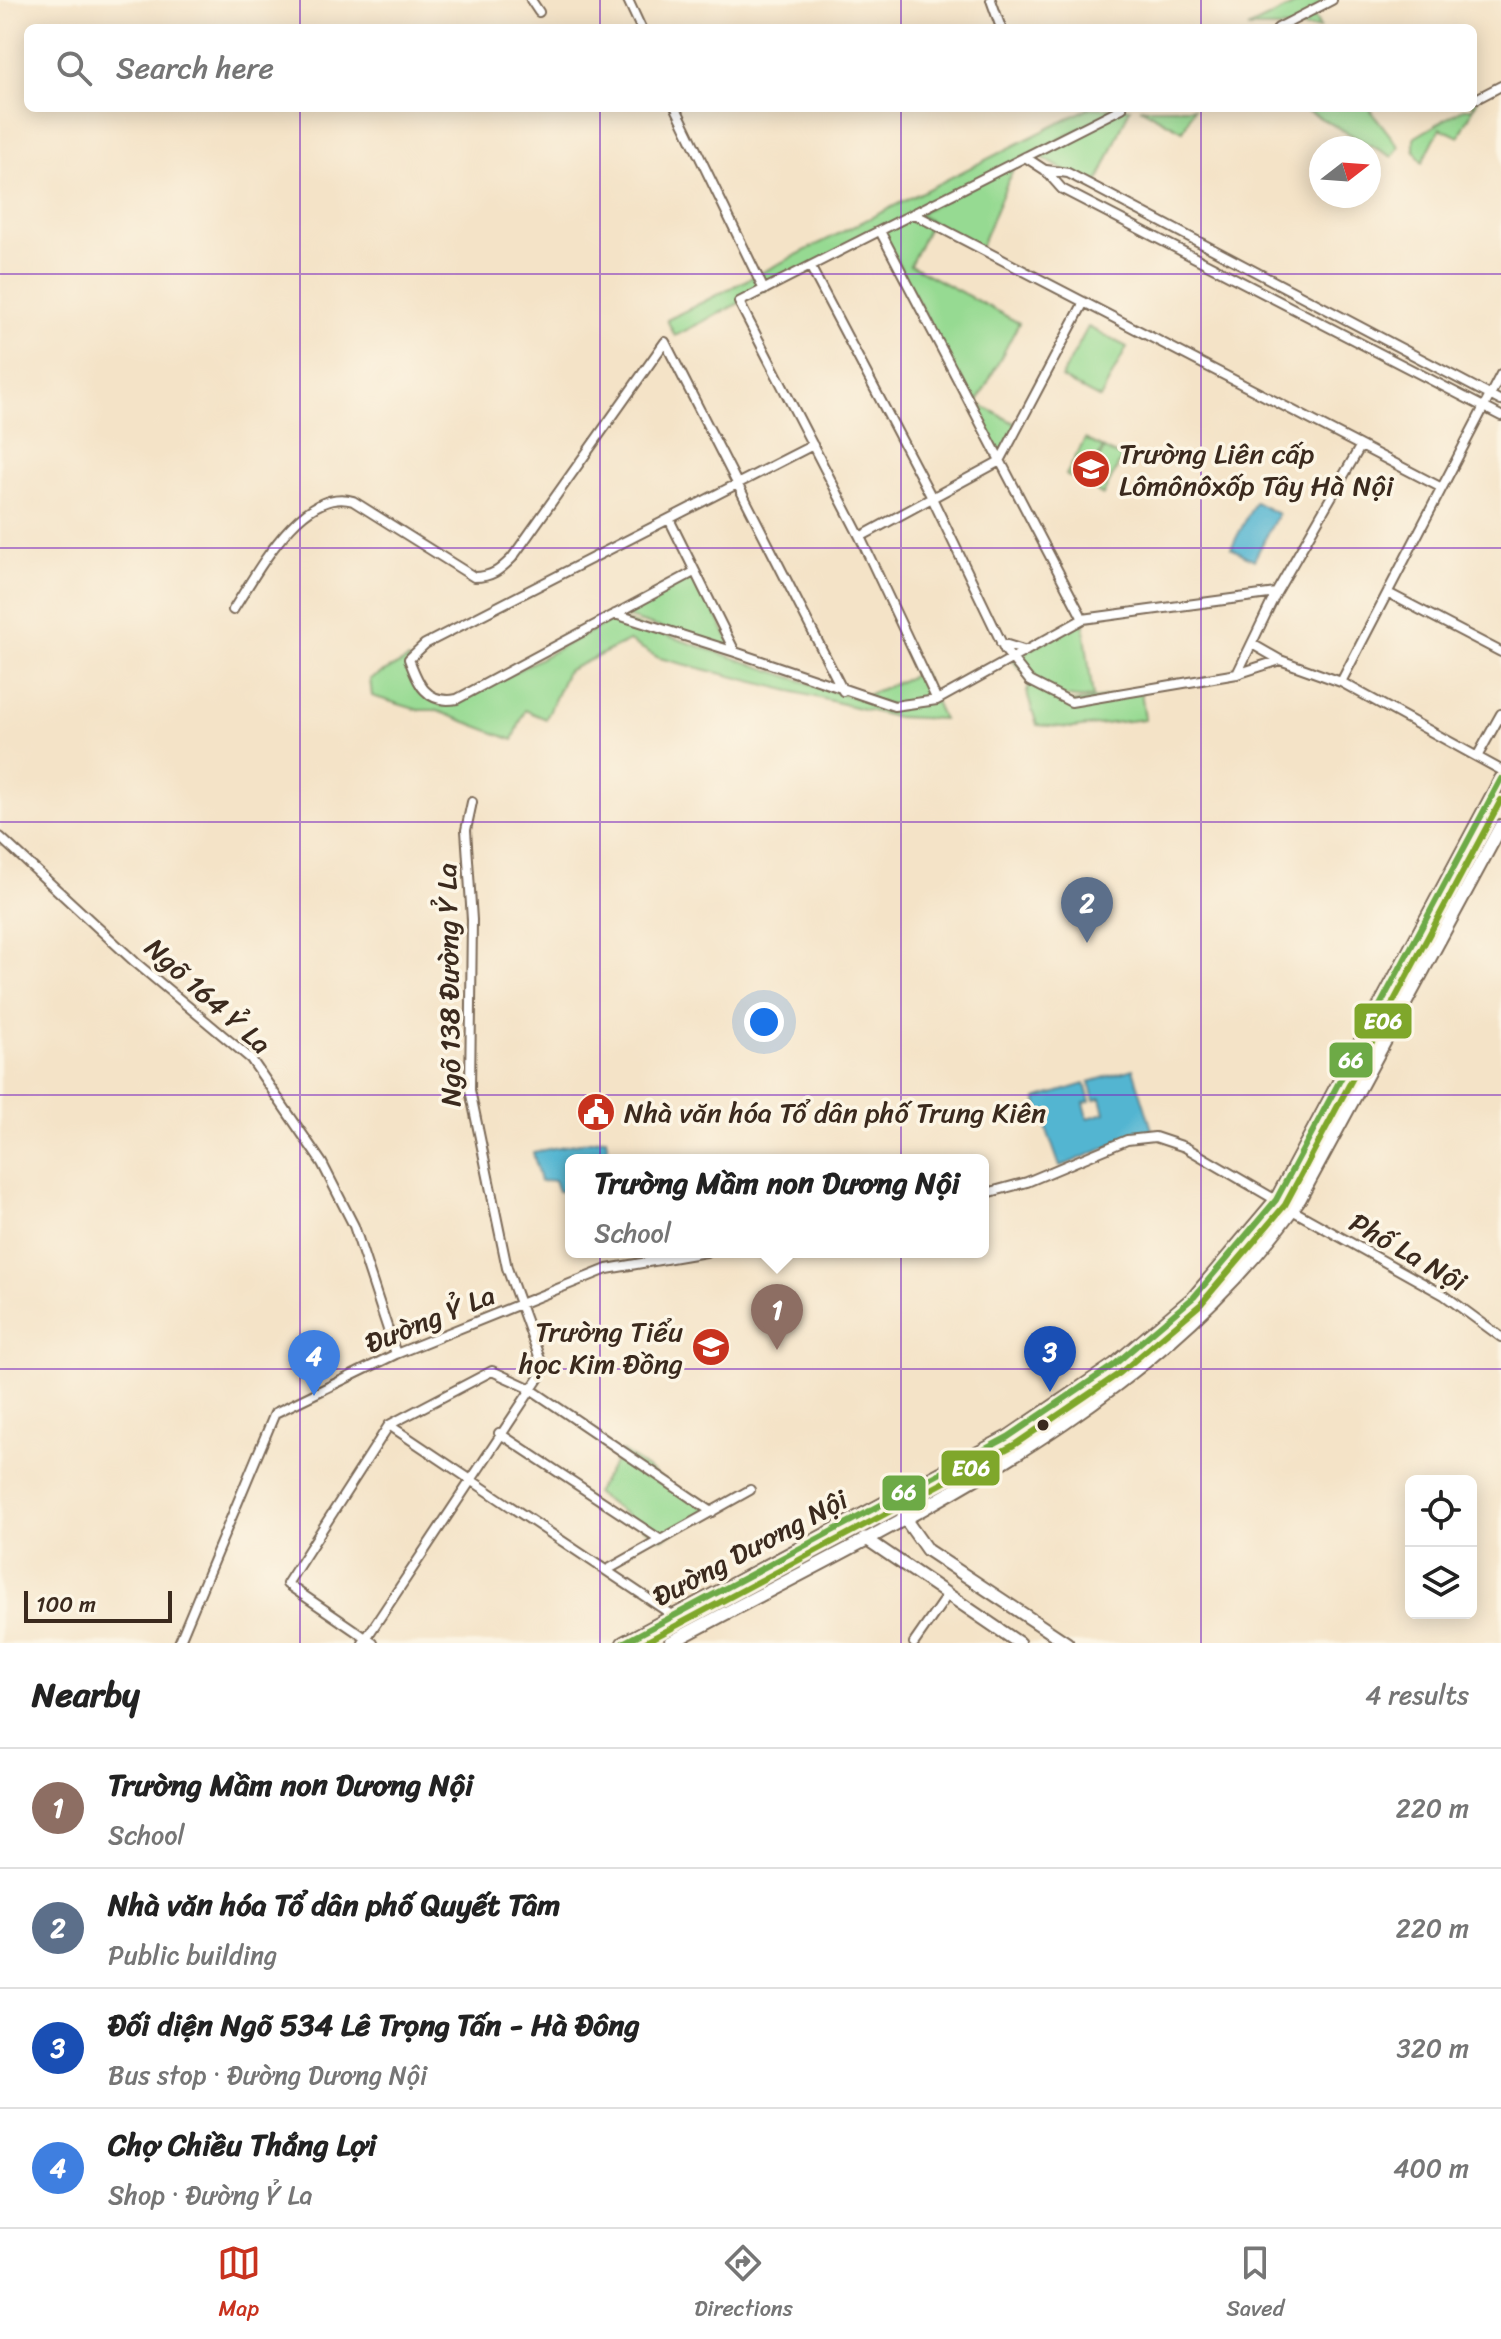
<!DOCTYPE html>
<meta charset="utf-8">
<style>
:root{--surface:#fff;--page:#f6f6f6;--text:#222;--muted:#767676;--line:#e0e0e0;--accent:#c8321e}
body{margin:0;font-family:Sriracha,sans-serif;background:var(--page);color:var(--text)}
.controls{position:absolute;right:24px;bottom:24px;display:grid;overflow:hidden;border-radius:12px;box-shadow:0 4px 20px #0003}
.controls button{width:72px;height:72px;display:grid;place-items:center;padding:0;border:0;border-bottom:2px solid var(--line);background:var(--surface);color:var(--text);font:40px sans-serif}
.compass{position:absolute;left:1309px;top:136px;width:72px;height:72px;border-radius:50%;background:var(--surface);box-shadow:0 4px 20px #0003;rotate:73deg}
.scale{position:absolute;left:24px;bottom:20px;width:148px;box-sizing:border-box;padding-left:8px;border:4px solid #3b2a1e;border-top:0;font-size:22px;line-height:28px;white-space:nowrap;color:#3b2a1e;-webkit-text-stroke:6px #fcf5e5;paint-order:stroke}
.you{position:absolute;left:764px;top:1022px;width:28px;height:28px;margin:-20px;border:6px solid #fff;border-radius:50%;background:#1a73e8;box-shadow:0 0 0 12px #1a73e833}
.badge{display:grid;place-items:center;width:52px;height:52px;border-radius:50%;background:var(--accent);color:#fff;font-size:26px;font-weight:700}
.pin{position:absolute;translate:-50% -66px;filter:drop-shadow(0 2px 4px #0008)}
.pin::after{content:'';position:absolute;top:42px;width:28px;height:24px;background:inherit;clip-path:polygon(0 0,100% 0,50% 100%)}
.popup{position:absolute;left:565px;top:1154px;width:424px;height:104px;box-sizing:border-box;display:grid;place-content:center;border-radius:12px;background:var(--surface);filter:drop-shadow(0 2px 6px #0005);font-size:26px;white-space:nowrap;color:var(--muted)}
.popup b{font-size:30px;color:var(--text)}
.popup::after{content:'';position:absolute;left:50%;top:100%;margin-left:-16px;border:16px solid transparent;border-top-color:var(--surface)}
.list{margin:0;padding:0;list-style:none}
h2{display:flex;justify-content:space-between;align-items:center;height:104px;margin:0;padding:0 32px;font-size:34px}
h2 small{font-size:26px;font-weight:400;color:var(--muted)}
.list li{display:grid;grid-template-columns:52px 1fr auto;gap:24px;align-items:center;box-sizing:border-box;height:120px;padding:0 32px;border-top:2px solid var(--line)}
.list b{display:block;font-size:30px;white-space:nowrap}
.list p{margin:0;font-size:26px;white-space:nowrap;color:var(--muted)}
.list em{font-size:26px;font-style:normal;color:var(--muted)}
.icon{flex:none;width:44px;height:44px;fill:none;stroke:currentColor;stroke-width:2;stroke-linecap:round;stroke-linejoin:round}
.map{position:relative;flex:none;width:1501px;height:1643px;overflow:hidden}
.search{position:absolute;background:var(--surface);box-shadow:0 4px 20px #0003;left:24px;right:24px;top:24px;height:88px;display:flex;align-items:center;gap:20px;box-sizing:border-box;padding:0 28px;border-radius:12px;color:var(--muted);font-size:30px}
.sheet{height:584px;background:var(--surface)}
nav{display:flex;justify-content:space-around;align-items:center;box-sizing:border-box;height:112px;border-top:2px solid var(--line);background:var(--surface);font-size:22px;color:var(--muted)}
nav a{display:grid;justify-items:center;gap:4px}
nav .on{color:var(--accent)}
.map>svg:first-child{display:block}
.green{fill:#96da92;stroke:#688258;stroke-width:2}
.water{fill:#52b5d1;stroke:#467078;stroke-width:2}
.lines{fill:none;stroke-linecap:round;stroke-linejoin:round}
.minor-casing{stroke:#7c6b59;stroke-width:12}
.secondary-casing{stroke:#7c6b59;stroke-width:15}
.primary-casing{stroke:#7c6b59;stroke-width:16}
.minor{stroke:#fff;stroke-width:8}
.secondary{stroke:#fff;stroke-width:11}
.primary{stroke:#fff;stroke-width:12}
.bus-1-casing{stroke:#fcf5e5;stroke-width:12}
.bus-2-casing{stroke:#fcf5e5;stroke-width:12}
.bus-1{stroke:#6daa46;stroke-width:6}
.bus-2{stroke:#7fa72b;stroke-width:6}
.grid{fill:none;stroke:#7b2cbf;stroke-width:2;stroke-opacity:0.55}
.bus-dot{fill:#3b2a1e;stroke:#fcf5e5;stroke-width:3}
.labels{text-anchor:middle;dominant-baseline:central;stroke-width:7;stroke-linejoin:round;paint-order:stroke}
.poi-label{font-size:28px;fill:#3b2a1e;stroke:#fcf5e5;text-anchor:start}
.street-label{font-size:28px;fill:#3b2a1e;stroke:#fcf5e5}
.line-badge{stroke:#fcf5e5;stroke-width:3}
.badge-label{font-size:22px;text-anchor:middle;font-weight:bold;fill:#fff}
</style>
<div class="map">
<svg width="1501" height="1643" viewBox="0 0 1501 1643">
<rect width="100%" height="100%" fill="#fcf5e5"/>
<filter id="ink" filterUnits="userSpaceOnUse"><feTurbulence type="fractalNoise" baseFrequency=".0125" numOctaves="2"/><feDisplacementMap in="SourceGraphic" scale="16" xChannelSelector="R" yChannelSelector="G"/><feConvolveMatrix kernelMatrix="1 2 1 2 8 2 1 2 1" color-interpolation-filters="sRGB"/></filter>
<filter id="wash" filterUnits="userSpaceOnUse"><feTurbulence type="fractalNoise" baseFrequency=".006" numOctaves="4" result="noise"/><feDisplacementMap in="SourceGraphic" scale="32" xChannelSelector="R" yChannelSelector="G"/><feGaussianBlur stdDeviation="1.8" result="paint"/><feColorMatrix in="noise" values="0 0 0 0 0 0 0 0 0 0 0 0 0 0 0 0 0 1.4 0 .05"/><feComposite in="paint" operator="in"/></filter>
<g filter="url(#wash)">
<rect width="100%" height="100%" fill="#f4e3c7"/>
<path class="green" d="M1304,0h28l-21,11 9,17h-72z
M1478,99l-19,38 -19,-9 -18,35 -8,-13v-12l50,-30h9v-6z
M1089,108h31l-445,228 -8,-16z
M1124,108h6l-35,81 -60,-36z
M1140,108h54l-11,23z
M1302,108h67l30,39 -7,10z
M1015,164l-35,84 -63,-34z
M914,215l17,8 -21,42 109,58 -42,80 41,22 -18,34 -119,-228z
M1088,327l39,20 -27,52 -39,-21z
M1085,439l18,9 -19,36 -18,-9z
M1104,449l18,9 -19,37 -18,-10z
M694,573l41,78 -119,-37z
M615,618l226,76 51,12 -28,-10 58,-24 21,47 -48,-2 -236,-59 -30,-17 -62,30 -21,48 -21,-9 -12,30 -78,-30h-17l-46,-14 -2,-17 39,-20 9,33 24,14 17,-4z
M1083,619l10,78c-34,6 -58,-12 -81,-37z
M1030,681l41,22 70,-12 4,28 -72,9 -36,-3 -10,-32z
M622,1451l89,61 -50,27 -66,-46z"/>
<path class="water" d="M1255,502l23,12 -24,46 -23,-12z
M1133,1069l21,67 -27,3 -67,28 -24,-68 49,-15 5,17 -6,2 4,15 17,-5 -4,-15 -7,2 -5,-18z
M606,1138l4,22h-39v32l-13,-1 -4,-11 -14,2 -7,-30z"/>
</g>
<g filter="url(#ink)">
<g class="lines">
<defs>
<path id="minor" d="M531,0l8,12
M628,0l13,28
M991,0l10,28
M1278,28l54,-28
M1478,98l23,-12
M676,108l88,182
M1122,108l-383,194 121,235 77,163 146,-81 193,-26 84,-146
M1025,157l20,13 17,19 439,227
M1046,170l22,3 433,228
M914,214l526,273
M880,231l203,388
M810,266l122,232 73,152 25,31 41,21 166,-28 43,-14 61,22 160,88
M669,519l66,133 159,54 43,-6
M860,537l140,-76 84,-159
M694,572l-237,127c-31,6 -39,-16 -48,-40l16,-15 388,-199
M1388,593l113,59
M233,610c24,-37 69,-124 120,-109l121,76c18,0 26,-7 38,-19l153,-216 178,349
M615,614l120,38
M1001,643l25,8
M1252,644l28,16
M1237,674l39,-81
M1341,682l160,-308
M1478,755l23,-41
M0,837l135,125 116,97 71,104 32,63 42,128
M983,1194l44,-12 100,-42 28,-3 30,10 91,53
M1292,1210l152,85 57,42
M389,1425l285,191
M499,1433l162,107
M607,1570l143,-80
M179,1643l96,-230 121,-59 211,-85 99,-17
M363,1643l181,-273 -37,-102 -37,-178 2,-170 -6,-90 6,-28
M373,1643l-86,-59 102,-159 103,-54 37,17 183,124
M914,1643l34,-49"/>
<path id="secondary" d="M903,1516l24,34 140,93
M865,1538l154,105"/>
<path id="primary" d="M623,1643l385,-206 106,-72 80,-68 82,-97 225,-421
M670,1643c225,-122 479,-229 630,-445l201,-372"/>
</defs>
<use href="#minor" class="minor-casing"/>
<use href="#secondary" class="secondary-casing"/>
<use href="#primary" class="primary-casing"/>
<use href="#minor" class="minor"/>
<use href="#secondary" class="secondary"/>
<use href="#primary" class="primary"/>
<defs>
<path id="bus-1" d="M623,1643l385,-206 106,-72 80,-68 82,-97 225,-421"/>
<path id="bus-2" d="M644,1643l370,-198 106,-72 81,-69 84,-99 216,-405"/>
</defs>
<use href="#bus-1" class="bus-1-casing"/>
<use href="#bus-2" class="bus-2-casing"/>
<use href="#bus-1" class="bus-1"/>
<use href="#bus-2" class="bus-2"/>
</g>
</g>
<path class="grid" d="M300,0v28M600,0v28M901,0v28M1201,0v28M300,108v1535M600,108v1535M901,108v1535M1201,108v1535M0,274h1501M0,548h1501M0,822h1501M0,1095h1501M0,1369h1501"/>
<defs>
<symbol id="school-disc" viewBox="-11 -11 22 22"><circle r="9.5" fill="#c8321e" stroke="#fcf5e5"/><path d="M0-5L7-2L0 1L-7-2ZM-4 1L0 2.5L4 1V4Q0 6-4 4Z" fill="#fff"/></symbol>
<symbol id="civic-disc" viewBox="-11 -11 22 22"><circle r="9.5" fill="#c8321e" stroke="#fcf5e5"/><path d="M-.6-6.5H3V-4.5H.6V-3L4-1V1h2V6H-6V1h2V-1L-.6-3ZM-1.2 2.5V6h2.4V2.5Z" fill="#fff"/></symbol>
</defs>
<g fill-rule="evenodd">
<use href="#school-disc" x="1069" y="447" width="44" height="44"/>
<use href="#civic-disc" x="574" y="1090" width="44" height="44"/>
<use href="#school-disc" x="689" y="1325" width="44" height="44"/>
</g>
<circle class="bus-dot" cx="1043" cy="1425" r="7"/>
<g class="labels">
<g class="poi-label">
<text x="1119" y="453">Trường Liên cấp<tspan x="1119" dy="32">Lômônôxốp Tây Hà Nội</tspan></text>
<text x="624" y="1112">Nhà văn hóa Tổ dân phố Trung Kiên</text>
<text x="683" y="1331" text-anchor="end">Trường Tiểu<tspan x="683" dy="32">học Kim Đồng</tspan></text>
</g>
<g class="street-label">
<text transform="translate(449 985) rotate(-91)">Ngõ 138 Đường Ỷ La</text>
<text transform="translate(208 996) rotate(42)">Ngõ 164 Ỷ La</text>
<text transform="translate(1408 1252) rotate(30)">Phố La Nội</text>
<text transform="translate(430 1319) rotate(-22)">Đường Ỷ La</text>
<text transform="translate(750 1548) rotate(-28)">Đường Dương Nội</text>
</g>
</g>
<g class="line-badge">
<rect x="1353" y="1002" width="60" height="38" rx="8" fill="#7fa72b"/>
<rect x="1328" y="1041" width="46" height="38" rx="8" fill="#6daa46"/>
<rect x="940" y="1449" width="61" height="38" rx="8" fill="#7fa72b"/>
<rect x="881" y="1474" width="46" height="38" rx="8" fill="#6daa46"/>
</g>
<g class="badge-label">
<text x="1383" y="1029">E06</text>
<text x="1351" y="1068">66</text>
<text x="971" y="1476">E06</text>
<text x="904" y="1500">66</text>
</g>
</svg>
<div class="controls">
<button><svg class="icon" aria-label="locate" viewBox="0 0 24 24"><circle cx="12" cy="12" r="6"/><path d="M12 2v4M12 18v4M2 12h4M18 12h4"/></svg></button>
<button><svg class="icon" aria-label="layers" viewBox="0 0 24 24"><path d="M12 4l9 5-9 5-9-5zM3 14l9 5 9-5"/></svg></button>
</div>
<svg class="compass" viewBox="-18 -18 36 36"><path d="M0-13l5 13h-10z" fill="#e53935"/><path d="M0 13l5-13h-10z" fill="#767676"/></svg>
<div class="scale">100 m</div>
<div class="you"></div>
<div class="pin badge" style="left:777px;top:1350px;background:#8d6e63">1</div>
<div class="popup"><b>Trường Mầm non Dương Nội</b>School</div>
<div class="pin badge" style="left:1087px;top:943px;background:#5c6f8a">2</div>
<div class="pin badge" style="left:1050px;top:1392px;background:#1a4fb4">3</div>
<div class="pin badge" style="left:314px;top:1396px;background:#3f7fe0">4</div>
<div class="search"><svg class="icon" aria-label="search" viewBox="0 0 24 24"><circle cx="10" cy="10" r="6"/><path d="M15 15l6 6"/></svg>Search here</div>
</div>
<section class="sheet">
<h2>Nearby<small>4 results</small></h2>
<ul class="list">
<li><span class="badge" style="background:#8d6e63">1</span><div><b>Trường Mầm non Dương Nội</b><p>School</p></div><em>220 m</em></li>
<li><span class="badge" style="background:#5c6f8a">2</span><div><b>Nhà văn hóa Tổ dân phố Quyết Tâm</b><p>Public building</p></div><em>220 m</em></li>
<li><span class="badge" style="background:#1a4fb4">3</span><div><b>Đối diện Ngõ 534 Lê Trọng Tấn - Hà Đông</b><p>Bus stop · Đường Dương Nội</p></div><em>320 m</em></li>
<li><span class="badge" style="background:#3f7fe0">4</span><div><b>Chợ Chiều Thắng Lợi</b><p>Shop · Đường Ỷ La</p></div><em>400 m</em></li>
</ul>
</section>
<nav>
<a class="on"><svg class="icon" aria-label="map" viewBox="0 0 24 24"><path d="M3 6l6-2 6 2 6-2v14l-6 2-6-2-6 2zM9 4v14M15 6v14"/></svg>Map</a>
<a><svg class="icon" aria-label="directions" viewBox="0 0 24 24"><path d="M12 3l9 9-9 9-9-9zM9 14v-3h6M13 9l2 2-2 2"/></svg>Directions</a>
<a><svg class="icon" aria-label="saved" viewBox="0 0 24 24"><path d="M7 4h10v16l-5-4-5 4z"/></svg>Saved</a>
</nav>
